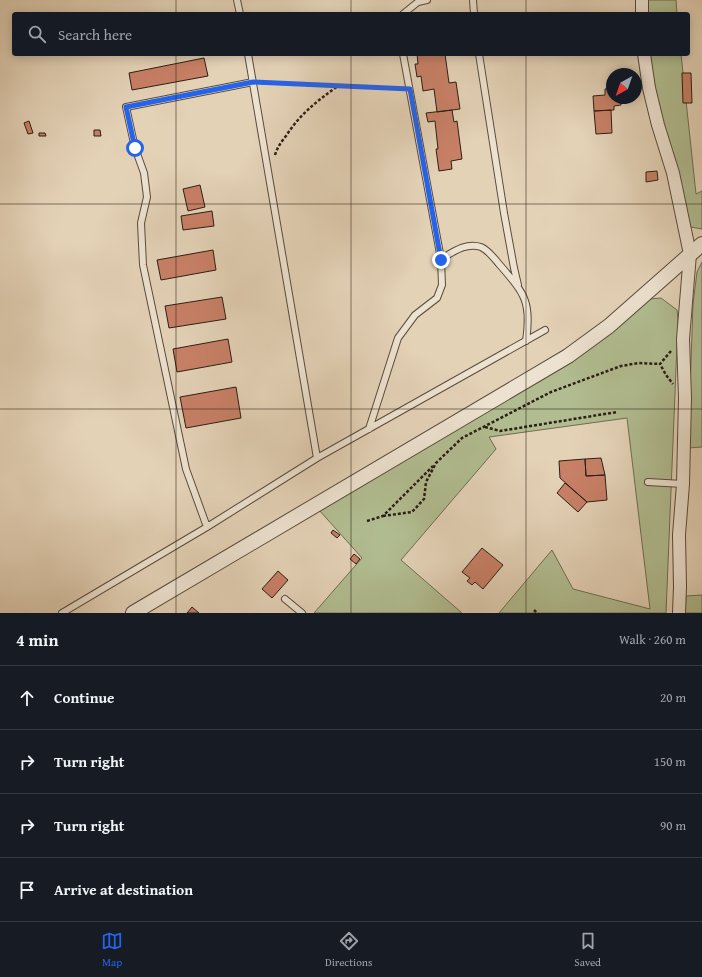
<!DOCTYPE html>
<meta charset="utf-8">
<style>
:root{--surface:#171b24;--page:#20242c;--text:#f1f3f6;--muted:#9ea1a6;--line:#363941;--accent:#2563eb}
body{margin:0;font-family:"Gentium Book Plus",serif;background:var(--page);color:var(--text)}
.compass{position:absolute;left:606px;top:68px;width:36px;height:36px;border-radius:50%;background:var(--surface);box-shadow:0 2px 10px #0003;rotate:220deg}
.stop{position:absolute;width:12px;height:12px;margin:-9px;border:3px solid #2563eb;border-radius:50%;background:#fff}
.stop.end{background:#2563eb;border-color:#fff;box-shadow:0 1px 4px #0008}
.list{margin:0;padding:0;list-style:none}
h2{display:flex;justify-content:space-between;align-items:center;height:52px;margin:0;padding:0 16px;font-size:17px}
h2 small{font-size:13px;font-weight:400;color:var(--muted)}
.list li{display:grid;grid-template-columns:26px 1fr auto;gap:12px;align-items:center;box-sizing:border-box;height:64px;padding:0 16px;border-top:1px solid var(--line)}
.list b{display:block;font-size:15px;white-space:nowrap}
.list em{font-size:13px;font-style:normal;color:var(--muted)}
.icon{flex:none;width:22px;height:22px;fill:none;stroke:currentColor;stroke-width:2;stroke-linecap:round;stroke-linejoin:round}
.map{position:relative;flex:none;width:702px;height:613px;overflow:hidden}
.search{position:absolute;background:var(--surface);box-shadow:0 2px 10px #0003;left:12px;right:12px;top:12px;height:44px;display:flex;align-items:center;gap:10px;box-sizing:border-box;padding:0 14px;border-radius:4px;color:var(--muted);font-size:15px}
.sheet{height:308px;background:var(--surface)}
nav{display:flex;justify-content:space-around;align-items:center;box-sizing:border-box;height:56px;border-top:1px solid var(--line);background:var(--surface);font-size:11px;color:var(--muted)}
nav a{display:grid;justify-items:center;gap:2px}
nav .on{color:var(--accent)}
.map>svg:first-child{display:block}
.green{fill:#b1bd91;stroke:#6e6e52}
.building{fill:#c88067;stroke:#2a1e14}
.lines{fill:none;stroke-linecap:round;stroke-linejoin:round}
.service-casing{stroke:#584b3d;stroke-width:8}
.minor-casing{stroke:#584b3d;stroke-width:14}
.tertiary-casing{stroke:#584b3d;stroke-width:16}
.path{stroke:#2a1e14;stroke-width:2.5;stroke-dasharray:3 2;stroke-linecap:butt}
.service{stroke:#ede2d0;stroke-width:6}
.minor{stroke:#ede2d0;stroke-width:12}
.tertiary{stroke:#ede2d0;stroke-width:14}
.route{stroke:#2563eb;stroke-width:5}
.grid{fill:none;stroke:#2a1e14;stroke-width:1;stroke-opacity:0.55}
</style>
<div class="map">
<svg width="702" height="613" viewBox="0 0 702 613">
<rect width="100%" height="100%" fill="#e4d2b7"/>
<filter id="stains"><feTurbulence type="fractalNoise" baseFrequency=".005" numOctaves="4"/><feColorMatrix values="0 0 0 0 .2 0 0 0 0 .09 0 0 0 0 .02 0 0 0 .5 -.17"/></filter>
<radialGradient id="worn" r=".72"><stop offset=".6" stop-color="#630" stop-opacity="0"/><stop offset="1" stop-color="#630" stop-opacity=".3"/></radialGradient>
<path class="green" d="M642,0h34l1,14h-34z
M644,54h37l15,140 6,-3v38l-11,-2 -6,-6z
M702,262v185l-14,1 5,-144 4,-32z
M661,298l16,12 1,10 -12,293h-167l53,-63 21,39 77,20 -23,-191 -138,19 7,12 -95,111 61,53h-148l48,-55 -43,-48 330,-211z
M702,595v18h-17l1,-17z"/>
<path class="building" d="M417,54h28l4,29 7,-1 4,27 -23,3 -3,-23 -11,2 -2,-15 -4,1 -2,-13h3z
M204,58l4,18 -76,14 -3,-17z
M682,73h9l1,30h-9z
M612,88v10h9v7l-7,1v4l-20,1 -1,-15 12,-1v-6z
M452,110l2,12 3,-1 5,38 -11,2 1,8 -13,2 -3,-22h2l-3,-28 -7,1 -2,-9z
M611,110l1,23 -16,1 -2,-23z
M29,121l4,12 -5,1 -4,-11z
M94,130h6l1,6h-7z
M39,133h6l1,3h-7z
M657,171l1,9 -12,2v-10z
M200,185l5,22 -17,4 -5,-22z
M212,211l2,15 -31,4 -2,-14z
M213,250l3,20 -55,10 -4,-20z
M222,297l4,22 -57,9 -4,-22z
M228,339l4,23 -55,10 -4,-23z
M236,387l5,31 -55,10 -6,-31z
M601,458l4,17 -19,1 -1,-17z
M585,459l1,17 19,-1 2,25 -20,2 -27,-24 -1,-17z
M565,483l22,19 -9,10 -21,-19z
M333,530l7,5 -3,3 -6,-5z
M482,548l21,17 -20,24 -8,-7 -3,3 -5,-4 3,-3 -8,-6z
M354,554l6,5 -4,5 -6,-5z
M278,571l10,9 -16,18 -10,-9z
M192,607l7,6h-12z"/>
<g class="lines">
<defs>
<path id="service" d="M237,0l3,14
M473,0l1,14
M403,14l15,-12 9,-2
M248,54l69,404
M403,54l38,205
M479,54l25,159 10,55 4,17
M369,429l29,-91 17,-23 22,-17 5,-13 -1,-26c12,-7 25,-17 40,-12 7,3 13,11 18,17 25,29 33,37 27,77
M648,482l35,2
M207,527l-21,-58 -43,-204 -2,-42 6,-26 -3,-24 -9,-25 -9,-41 127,-25
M285,599l17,14
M62,613l145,-86 110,-69 228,-128"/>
<path id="minor" d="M642,14v-14
M644,54l5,34 9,37 15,48 17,81 -7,85 2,59 -2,86 -4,51 1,52 -1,26"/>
<path id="tertiary" d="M133,613l435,-257 41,-30 93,-82"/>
</defs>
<use href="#service" class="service-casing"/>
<use href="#minor" class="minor-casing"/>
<use href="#tertiary" class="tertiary-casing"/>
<path class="path" d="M261,83l139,6
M275,155c2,-7 6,-13 11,-19 14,-22 31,-35 52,-50
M671,351l-11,13 6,11 7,9
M485,427l15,4 117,-19
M383,516l29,-4 12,-13 2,-17 10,-19 26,-25 89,-46 70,-26 18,-3 21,1
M367,521l16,-5 50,-50
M534,610l3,3"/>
<use href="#service" class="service"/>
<use href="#minor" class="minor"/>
<use href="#tertiary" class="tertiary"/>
</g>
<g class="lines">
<path class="route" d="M135,148l-9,-41 127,-25 157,7 31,171"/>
</g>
<path class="grid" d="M176,0v14M351,0v14M526,0v14M176,54v559M351,54v559M526,54v559M0,204h702M0,409h702"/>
<rect width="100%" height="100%" filter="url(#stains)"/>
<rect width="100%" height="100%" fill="url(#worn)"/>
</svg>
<svg class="compass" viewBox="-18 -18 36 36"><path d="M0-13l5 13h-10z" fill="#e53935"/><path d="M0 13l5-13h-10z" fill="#9ea1a6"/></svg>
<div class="stop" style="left:135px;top:148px"></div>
<div class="stop end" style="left:441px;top:260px"></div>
<div class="search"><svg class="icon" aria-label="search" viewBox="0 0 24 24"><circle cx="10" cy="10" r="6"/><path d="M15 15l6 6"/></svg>Search here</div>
</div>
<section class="sheet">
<h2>4 min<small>Walk · 260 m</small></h2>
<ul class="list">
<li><svg class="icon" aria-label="ahead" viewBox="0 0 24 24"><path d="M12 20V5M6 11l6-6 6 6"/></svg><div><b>Continue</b></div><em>20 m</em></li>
<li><svg class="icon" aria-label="right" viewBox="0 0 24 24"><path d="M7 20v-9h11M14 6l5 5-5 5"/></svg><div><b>Turn right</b></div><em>150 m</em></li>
<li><svg class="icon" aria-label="right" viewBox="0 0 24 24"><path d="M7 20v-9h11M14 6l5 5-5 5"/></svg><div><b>Turn right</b></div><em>90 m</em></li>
<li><svg class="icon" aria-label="arrive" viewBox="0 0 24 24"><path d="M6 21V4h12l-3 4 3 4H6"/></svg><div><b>Arrive at destination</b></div></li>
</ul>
</section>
<nav>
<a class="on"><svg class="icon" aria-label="map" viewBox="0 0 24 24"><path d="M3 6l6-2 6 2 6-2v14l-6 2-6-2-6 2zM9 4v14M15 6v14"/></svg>Map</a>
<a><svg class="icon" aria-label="directions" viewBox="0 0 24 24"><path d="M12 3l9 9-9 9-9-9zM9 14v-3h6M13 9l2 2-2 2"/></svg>Directions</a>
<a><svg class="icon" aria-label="saved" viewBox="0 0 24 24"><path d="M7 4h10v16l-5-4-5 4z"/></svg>Saved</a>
</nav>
